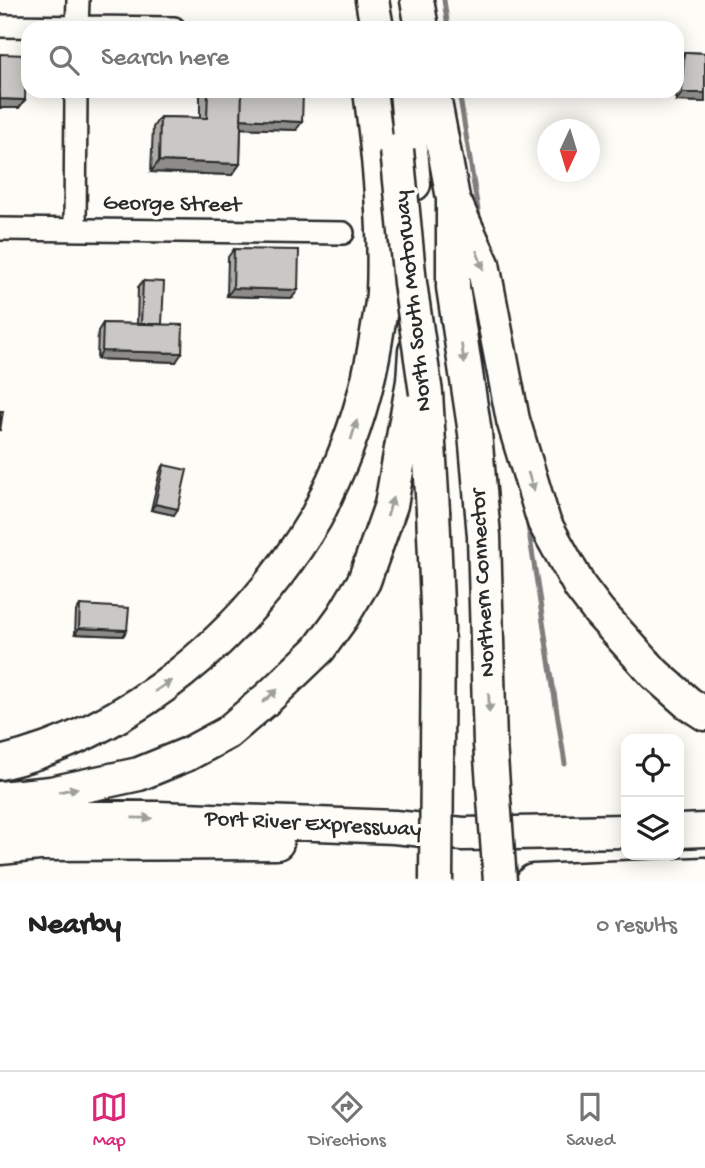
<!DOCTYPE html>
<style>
:root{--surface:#fff;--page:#f2f2f2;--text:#222;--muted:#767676;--line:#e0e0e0;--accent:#db2777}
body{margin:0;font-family:"Gochi Hand",sans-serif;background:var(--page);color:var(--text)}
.controls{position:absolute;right:21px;bottom:21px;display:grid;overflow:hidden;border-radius:14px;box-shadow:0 4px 18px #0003}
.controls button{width:63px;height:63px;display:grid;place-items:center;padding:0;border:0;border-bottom:2px solid var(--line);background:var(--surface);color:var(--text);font:35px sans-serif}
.compass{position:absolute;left:537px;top:119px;width:63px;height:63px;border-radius:50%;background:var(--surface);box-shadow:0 4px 18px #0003;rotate:184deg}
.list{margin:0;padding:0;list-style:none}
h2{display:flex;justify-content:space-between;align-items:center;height:91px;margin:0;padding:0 28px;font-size:30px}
h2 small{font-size:23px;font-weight:400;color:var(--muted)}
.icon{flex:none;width:38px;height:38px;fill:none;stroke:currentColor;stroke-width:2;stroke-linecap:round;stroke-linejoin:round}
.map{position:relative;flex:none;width:705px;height:881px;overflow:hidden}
.search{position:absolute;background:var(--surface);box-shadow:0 4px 18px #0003;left:21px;right:21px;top:21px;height:77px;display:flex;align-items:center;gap:18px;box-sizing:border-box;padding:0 24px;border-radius:21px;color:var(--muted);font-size:26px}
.sheet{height:189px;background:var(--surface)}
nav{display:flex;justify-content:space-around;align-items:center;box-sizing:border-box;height:98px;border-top:2px solid var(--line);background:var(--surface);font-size:19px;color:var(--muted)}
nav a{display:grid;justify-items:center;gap:4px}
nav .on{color:var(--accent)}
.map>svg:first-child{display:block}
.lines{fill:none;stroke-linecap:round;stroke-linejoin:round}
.stream{stroke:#7e7d7b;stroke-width:5}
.minor-casing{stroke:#2b2b2b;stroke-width:26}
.highway-casing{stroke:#2b2b2b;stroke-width:37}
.minor{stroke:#fdfcf7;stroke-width:21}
.highway{stroke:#fdfcf7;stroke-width:32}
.highway-bridge-casing{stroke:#2b2b2b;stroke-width:37;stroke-linecap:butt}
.highway-bridge{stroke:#fdfcf7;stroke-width:32}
.wall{fill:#adaca9;stroke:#2b2b2b;stroke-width:2}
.shaded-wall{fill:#8d8c89;stroke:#2b2b2b;stroke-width:2}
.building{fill:#c9c8c4;stroke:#2b2b2b;stroke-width:2}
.oneway{fill:#9e9e9b}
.labels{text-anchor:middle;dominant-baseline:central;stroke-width:7;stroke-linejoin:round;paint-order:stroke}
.street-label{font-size:23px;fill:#2b2b2b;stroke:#fdfcf7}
</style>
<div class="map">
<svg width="705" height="881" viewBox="0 0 705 881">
<rect width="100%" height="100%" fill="#fdfcf7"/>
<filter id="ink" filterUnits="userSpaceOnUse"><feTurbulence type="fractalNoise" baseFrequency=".0143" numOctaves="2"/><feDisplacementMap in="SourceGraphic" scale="14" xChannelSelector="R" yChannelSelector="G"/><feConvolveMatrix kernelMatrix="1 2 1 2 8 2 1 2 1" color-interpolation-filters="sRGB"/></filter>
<g filter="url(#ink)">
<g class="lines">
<path class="stream" d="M444,0l4,28
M459,91l21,132
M526,512l39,252"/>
<defs>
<path id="minor" d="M0,26l174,2
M77,28l1,-28
M0,229l343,4
M75,230l1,-139"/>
<path id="highway" d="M372,0l5,28
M417,0l5,28
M406,91l8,93
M433,91l20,107v89l22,146 9,103 6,208
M458,209l25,55 30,156 31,102 36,65 19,25 56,62 33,29 17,11
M426,393l7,118
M0,763c133,-31 246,-129 315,-244 7,-12 12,-26 18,-38 21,-46 35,-92 43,-142 2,-15 6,-31 7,-47 3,-67 -4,-135 -13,-201
M0,798l51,-5 88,-19 49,-20 39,-21 42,-36 50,-48 24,-33 21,-35 27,-76 22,-124 2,-30
M0,816l158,2 236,9 69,7 163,-3
M679,831l26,-1
M0,848l39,-4 238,-1
M533,881l172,-7"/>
</defs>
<use href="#minor" class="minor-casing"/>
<use href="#highway" class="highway-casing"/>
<use href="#minor" class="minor"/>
<use href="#highway" class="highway"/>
<defs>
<path id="highway-bridge" d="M397,150l13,133 16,110
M433,511l5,116 -2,254
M490,744l10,137"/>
</defs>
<use href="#highway-bridge" class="highway-bridge-casing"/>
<use href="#highway-bridge" class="highway-bridge"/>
</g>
<path class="wall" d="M684,52l21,1v49l-29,-1 2,-40z
M200,91h72l24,39 -55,-2 -1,36 -8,11 -81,-3 2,-45 7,-10 40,1z
M234,249l58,49 -65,-2 1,-39z
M143,281l19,43 14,38 -79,-3 1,-28 5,-8 34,1 1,-37z
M164,465l10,50 -23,-5 9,-39z
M80,605l47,25 -4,6 -48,-2 1,-23z"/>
<path class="shaded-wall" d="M682,93h23v9l-29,-1z
M0,99l25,1 -6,8h-19z
M240,119l62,3 -6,8 -61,-2z
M159,161l81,3 -8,11 -81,-3z
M233,288l65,2 -6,8 -65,-2z
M102,351l80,2 -6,9 -79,-3z
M155,504l23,5 -4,6 -23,-5z
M79,628l48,2 -4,6 -48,-2z"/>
<path class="building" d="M684,52l21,1v40h-23z
M0,54l26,1 -1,45 -25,-1z
M208,91h34l-2,73 -81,-3 1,-44 47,1z
M242,91l61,2 -1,29 -61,-3z
M234,249l65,1 -1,40 -65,-2z
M143,281l21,1 -2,42h-21z
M103,323l80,2 -1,28 -80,-2z
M0,411h3l-3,20z
M164,465l23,5 -9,39 -23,-5z
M80,605l49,3 -2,22 -48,-2z"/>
<defs><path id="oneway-solid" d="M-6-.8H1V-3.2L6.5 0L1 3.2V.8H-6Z" transform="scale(1.75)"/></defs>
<g class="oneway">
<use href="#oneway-solid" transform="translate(480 260) rotate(70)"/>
<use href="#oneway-solid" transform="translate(463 354) rotate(81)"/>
<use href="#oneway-solid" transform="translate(354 430) rotate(-73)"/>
<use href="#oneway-solid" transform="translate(531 482) rotate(73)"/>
<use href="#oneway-solid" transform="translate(390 507) rotate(-74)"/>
<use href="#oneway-solid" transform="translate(163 686) rotate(-34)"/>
<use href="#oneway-solid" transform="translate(270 696) rotate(-41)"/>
<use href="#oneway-solid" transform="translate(489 703) rotate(88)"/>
<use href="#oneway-solid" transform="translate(68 790) rotate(-12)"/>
<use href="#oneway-solid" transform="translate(142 818) rotate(1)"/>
</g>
</g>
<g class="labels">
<g class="street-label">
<text transform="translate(172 205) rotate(1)">George Street</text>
<text transform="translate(414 301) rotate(-96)">North South Motorway</text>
<text transform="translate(484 583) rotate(-93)">Northern Connector</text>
<text transform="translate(313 825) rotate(3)">Port River Expressway</text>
</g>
</g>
</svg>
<div class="controls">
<button><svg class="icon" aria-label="locate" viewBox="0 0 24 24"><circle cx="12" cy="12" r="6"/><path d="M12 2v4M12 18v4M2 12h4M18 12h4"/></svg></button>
<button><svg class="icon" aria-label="layers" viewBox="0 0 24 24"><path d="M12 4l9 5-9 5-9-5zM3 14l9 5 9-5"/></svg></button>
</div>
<svg class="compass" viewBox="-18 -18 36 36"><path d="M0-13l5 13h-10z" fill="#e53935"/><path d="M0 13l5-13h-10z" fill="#767676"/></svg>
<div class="search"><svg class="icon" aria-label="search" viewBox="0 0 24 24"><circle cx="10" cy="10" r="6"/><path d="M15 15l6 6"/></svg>Search here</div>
</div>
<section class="sheet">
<h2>Nearby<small>0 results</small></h2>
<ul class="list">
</ul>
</section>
<nav>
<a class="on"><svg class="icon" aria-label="map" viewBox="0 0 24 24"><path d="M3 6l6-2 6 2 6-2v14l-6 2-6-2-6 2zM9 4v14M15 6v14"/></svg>Map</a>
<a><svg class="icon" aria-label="directions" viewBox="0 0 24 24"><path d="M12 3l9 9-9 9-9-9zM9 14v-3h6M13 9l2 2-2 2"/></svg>Directions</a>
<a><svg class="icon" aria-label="saved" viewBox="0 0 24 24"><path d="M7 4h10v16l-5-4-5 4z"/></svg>Saved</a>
</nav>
